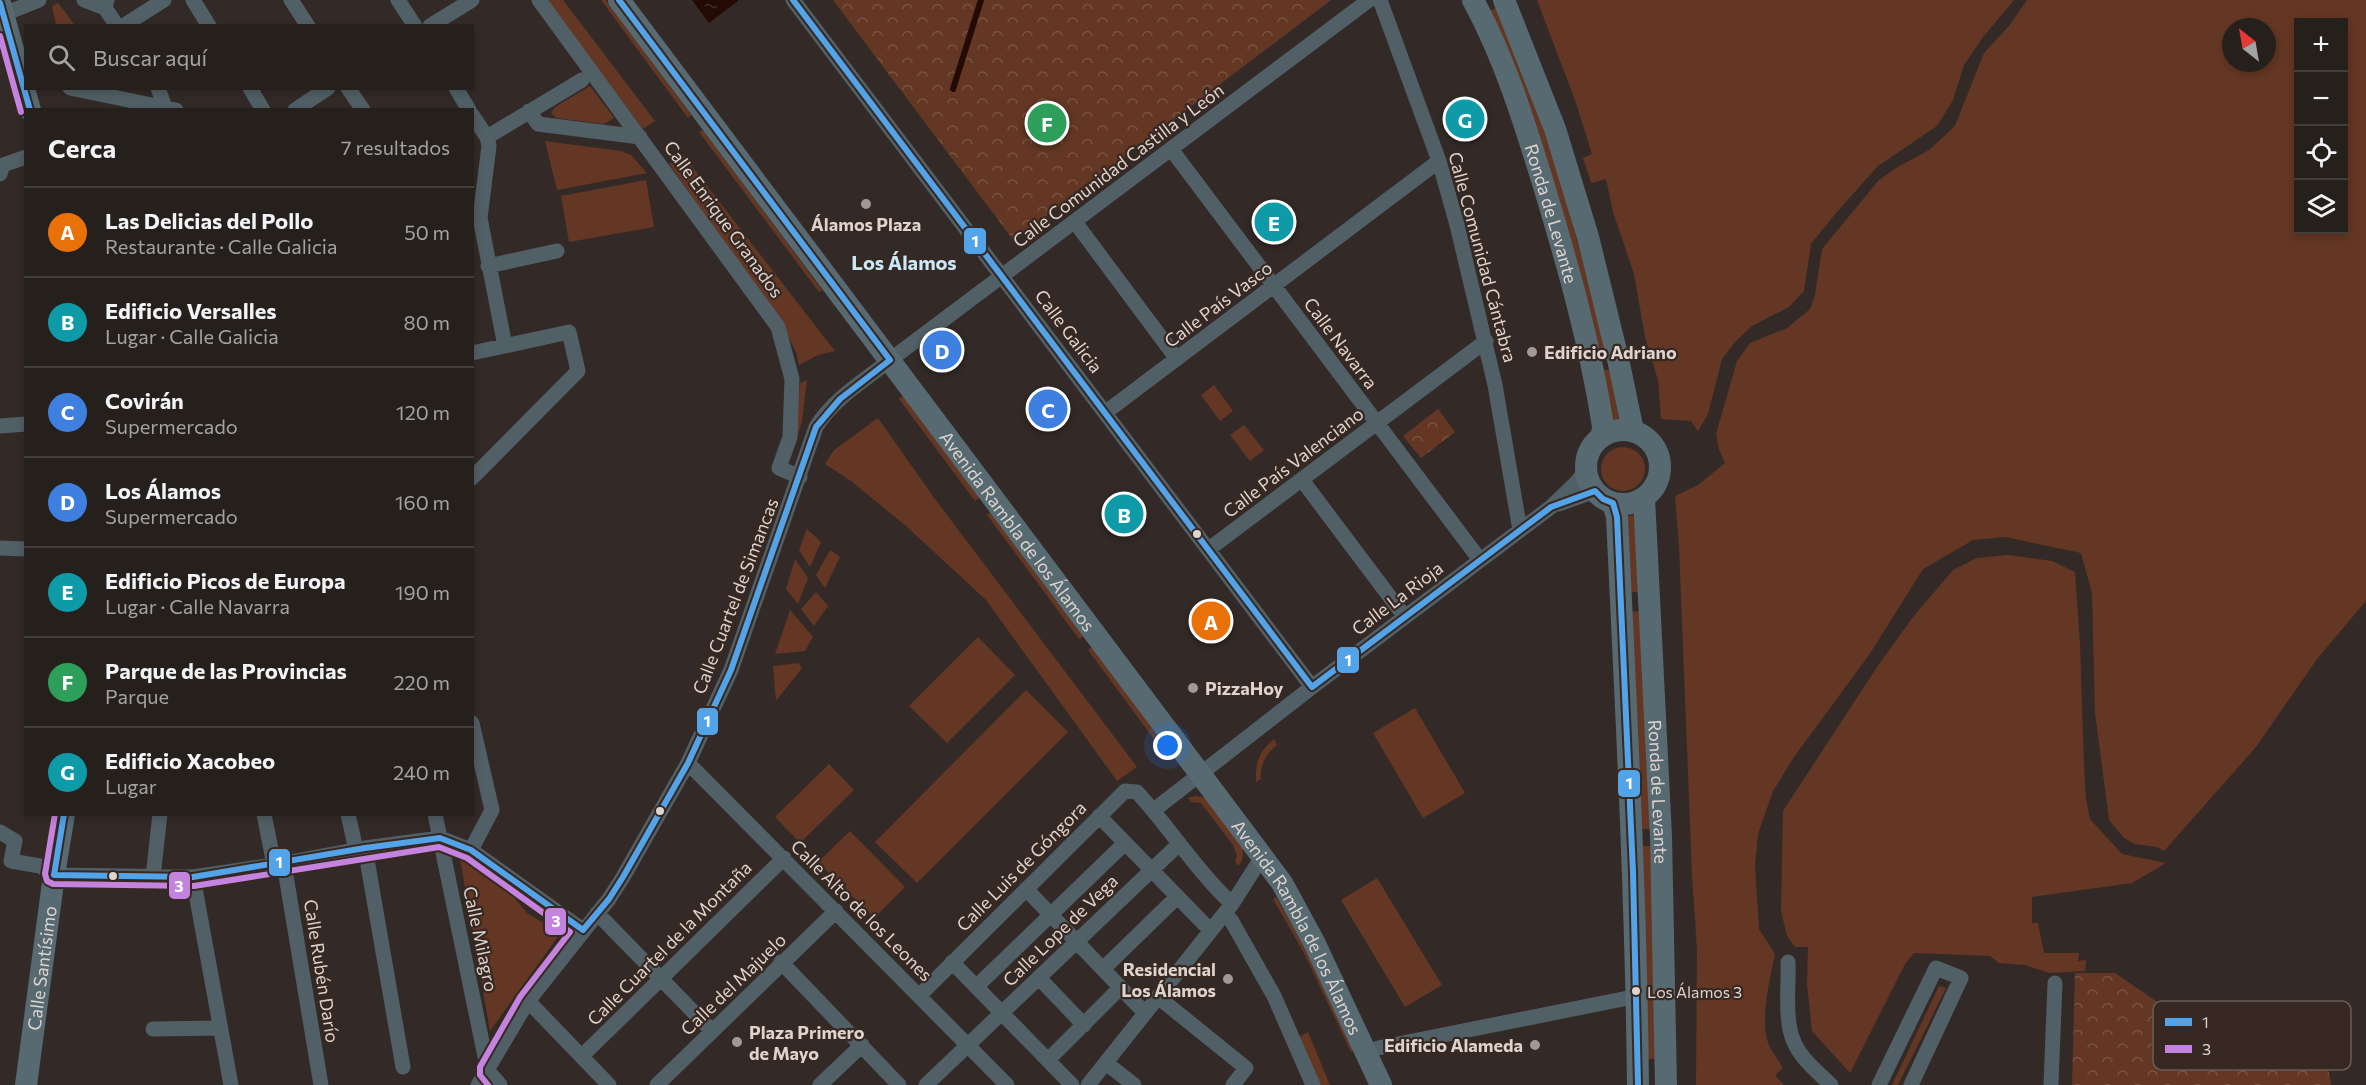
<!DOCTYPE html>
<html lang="es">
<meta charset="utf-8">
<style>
:root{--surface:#26201d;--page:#322d2a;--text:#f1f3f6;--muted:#a4a3a4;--line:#423e3b;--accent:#a29894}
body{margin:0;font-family:Commissioner,sans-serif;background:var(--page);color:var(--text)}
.controls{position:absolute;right:18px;top:18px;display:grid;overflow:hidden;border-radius:0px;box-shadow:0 3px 9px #0003}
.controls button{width:54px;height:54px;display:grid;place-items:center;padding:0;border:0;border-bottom:2px solid var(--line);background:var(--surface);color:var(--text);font:30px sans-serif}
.compass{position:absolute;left:2222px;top:18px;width:54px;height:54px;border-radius:50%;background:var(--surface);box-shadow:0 3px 9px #0003;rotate:329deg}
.you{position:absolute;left:1168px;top:746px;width:21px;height:21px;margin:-15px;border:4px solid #fff;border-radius:50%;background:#1a73e8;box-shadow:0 0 0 9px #1a73e833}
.badge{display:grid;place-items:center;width:39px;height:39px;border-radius:50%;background:var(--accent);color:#fff;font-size:20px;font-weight:700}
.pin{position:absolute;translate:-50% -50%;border:3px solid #fff;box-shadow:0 2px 6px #0006}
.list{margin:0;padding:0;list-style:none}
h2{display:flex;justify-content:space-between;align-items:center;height:78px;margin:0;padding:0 24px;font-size:26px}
h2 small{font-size:20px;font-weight:400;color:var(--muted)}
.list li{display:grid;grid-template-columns:39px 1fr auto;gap:18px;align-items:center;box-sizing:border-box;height:90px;padding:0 24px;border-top:2px solid var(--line)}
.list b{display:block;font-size:22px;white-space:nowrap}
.list p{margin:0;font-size:20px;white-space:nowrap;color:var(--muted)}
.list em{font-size:20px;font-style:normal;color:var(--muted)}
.icon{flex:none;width:33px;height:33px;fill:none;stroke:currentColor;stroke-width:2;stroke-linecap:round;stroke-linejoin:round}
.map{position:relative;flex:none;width:2366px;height:1085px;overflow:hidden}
.search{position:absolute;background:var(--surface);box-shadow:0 3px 9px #0003;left:24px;top:24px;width:450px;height:66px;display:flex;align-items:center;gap:15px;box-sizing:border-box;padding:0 21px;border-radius:0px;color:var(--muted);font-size:22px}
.panel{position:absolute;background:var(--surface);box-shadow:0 3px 9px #0003;left:24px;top:108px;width:450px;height:708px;border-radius:0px}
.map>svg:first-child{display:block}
.grass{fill:#633723;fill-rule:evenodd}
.park{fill:url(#park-crowns)}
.water{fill:url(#water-ripples)}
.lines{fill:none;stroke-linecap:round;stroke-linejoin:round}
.stream{stroke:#240a04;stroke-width:6}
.street{stroke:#516066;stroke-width:15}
.secondary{stroke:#576a72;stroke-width:22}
.bus-1-casing{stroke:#382822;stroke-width:10}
.bus-2-casing{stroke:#382822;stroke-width:10}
.bus-1{stroke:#53a3e8;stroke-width:6}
.bus-2{stroke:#c483df;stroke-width:6}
.poi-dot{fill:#a29894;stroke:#382822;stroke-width:2}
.bus-dot{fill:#ded4cf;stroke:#382822;stroke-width:2}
.labels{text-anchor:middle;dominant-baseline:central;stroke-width:4.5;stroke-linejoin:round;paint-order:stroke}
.bus-label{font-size:16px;fill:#ded4cf;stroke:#382822;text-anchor:start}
.street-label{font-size:18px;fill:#ded4cf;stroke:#382822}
.poi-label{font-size:18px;font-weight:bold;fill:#ded4cf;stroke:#382822;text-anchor:start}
.neighbourhood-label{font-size:20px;font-weight:bold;fill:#caeafa;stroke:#382822}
.key{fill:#382822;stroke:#6a5c56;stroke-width:1.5}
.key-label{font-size:16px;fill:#ded4cf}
.line-badge{stroke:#382822;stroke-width:2}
.badge-label{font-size:16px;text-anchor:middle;font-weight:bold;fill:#fff}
</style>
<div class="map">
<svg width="2366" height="1085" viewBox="0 0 2366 1085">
<defs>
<pattern id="park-crowns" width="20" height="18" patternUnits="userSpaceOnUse" patternTransform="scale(1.5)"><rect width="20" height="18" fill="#633723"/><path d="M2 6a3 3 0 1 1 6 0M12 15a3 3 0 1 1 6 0" fill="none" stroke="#795342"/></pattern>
<pattern id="water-ripples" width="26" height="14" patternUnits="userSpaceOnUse" patternTransform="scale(1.5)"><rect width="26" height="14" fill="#240a04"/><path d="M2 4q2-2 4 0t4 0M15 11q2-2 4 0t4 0" fill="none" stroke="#432d28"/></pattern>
</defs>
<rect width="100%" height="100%" fill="#332a27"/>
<path class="grass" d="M546,0h17l92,121 -12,8z
M601,0h5l85,115 -3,3z
M1537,0h477l-31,37 -19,28 -11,35 -16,26 -59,40 -42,47 -25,31 -7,47 -15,16 -37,19 -17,16 -13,17 -14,55 -10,17 -7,-10 -30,-2 -3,-39 -13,-43 -11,-63 -21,-62 -7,-33 -15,4 -8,-25 9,-4 -16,-51z
M2027,0h339v601l-49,58 -61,88 -92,104 -7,-4 -22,-3 -11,-6 -15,-18 -14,-107 -3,-120 -11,-40 -76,-16 -32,3 -50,29 -54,86 -75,102 -21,34 -15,43 -3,32 4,63 16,25c-5,24 -14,61 -8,85 2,10 11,20 16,29l-8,7 9,10h-88l1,-136 -5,-73 -13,-331 -4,-49 23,-11 27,-22 -6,-14 -3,-15 21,-73 13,-18 37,-15 23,-19 5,-14 7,-46 57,-69 17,-12 33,-18 26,-24 29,-73 25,-27zM2298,22h46v208h-46zM2231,27h36v36h-36z
M58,3l17,22h-19l-4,-19z
M1496,8l21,49 42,116 48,179 -9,3 -110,-344z
M590,86l24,32 -10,6 -48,-6 -5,-5 4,-6z
M703,130l119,160 -3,2 -120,-160z
M545,141l76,10 10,4 16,18 -90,17z
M683,155l152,196 -17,4 -19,10 -3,-13 -15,-30 -112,-158z
M646,180l8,47 -85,15 -8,-46z
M1610,369l9,52 -9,2 -9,-52z
M807,380l-5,41 -11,36 -3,-2 9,-31 3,-41z
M1214,385l19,26 -13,10 -19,-26z
M905,394l76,102 -6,5 -76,-102z
M878,418l57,81 202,268 -20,14 -131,-181 -80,-74 -55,-45 -26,-17 9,-14z
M1244,425l20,25 -14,11 -20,-26z
M1601 469a22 22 0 1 1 44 0a22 22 0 1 1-44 0Z
M991,512l93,124 -5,3 -92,-124z
M1635,515l4,77h-9l-3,-76z
M807,529l14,13 -11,25 -11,-17z
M830,550l10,7 -15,31 -9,-13z
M2008,555l44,6 23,11 5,72 4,123 2,32 4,20 32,35 44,9 -34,20 -100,14v26h6l6,30h35l-1,8 8,-1 -1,11 -36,2 -24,-8 -26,-2 -9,-7 -76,-3 -9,11 -55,109 -38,-42 -5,-47 1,-37h-13l-8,-11 -6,-25 2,-100 94,-144 36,-50 40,-47 24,-12z
M795,559l13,19 -10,26 -12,-15z
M816,592l12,14 -14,20 -13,-17z
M790,610l23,27 -8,14 -30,3z
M1640,611l10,218h-10l-10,-217z
M978,637l37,38 -68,68 -38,-37z
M1092,647l71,96 -4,3 -71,-96z
M799,663l3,5 -26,33 -3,-35z
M1026,690l42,42 -151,151 -42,-41z
M1415,708l50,85 -42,25 -50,-85z
M1274,739l3,6c-11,9 -17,19 -16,34l-5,3c-1,-19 3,-31 18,-43z
M829,764l25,26 -54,53 -25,-26z
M1196,796l10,2 36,48c1,7 2,15 -4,20l-3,-5 2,-5 -4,-11 -32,-42 -10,-1 -3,-4z
M850,831l55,56 -31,31 -56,-56z
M1641,846h10l5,213h-10z
M460,859l50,33 17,21 28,17 2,8 -67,93z
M1377,878l65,107 -37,22 -64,-107z
M1276,897l32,54 47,99 -4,2 -47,-99 -31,-54z
M1939,986l7,2 -48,97h-6z
M1308,1032l22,53h-10l-21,-48z"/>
<path class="park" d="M833,0h498l-317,241z
M1438,409l17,23 -34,26 -18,-22z
M2075,973h40l108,74 65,-14 21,2 19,32 3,18h-259z"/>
<path class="water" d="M692,0h46v1l-29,22z"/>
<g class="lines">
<path class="stream" d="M953,89l28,-89"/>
<path class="street" d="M84,0l21,8
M107,0l-2,8 12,18
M193,0l16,26
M291,0l17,26
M398,0l17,26
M539,0l239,327 14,52 -2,58 -11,31 21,9
M793,0l519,687
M1380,0l59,161 18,64 38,160 25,145
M4,14l35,-14
M123,26l41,-26
M430,26l42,-26
M70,88l106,22
M158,88l8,22
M250,88l13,22
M348,88l15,22
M456,88l13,22
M295,110l33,-22
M529,111l9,13 102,13
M472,115l15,22 2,9 -9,72 25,128
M487,137l95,-57
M1171,149l309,411
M0,174l3,-9 23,-8
M1075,222l102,137
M488,266l69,-15
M472,353l97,-21 9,39 -106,107
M1106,412l333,-251
M0,426l26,-2
M1302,480l103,137
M1559,504l36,-13
M0,548l26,1
M1209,549l277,-208
M688,763l319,322
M1154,810l158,-123 239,-180 25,-24 10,-13
M264,814l10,51
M348,814l8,36
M435,814l53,257
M1099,816l111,114
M0,832l15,9 -4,20 29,5 14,9 139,2 81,-12 91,-17 75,-10 31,12 112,80
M365,848l38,219
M471,850l21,-40 -20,-87
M284,864l37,221
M153,877l7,-63
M193,877l38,208
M1026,889l119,124
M597,913l115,118
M1231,920l43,76 39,89
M781,962l118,123
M952,962l120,123
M1788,962c1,23 -4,59 6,80 7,17 24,30 37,43
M1103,969l74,-72
M1039,978l45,47
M976,987l149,-144
M919,996l206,-205 12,1c33,36 59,78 95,112
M1158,997l88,71 -13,17
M528,1001l81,84
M153,1029l67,-1
M1378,1048l260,-52
M582,1056l202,-198
M1048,1060l73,-73
M1106,1063l28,22
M488,1071l12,14
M478,1085l50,-84 81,-102 14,-22 65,-114 43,-93 85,-243c18,-29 48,-46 74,-67l479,-360
M657,1085l179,-174
M820,1085l42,-40
M926,1085l253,-241
M1088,1085l144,-181 30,-47
M1879,1085l57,-117 25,10 -50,107
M2051,1085l4,-102"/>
<g class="secondary">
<path id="s1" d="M619,0l663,883 32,59 67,143"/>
<path id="s2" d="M1473,0c31,57 51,121 70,183 24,79 47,160 60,243l-1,10"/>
<path d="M1504,0l51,129 33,108 30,122 15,72"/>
<path d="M0,3l30,107"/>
<circle cx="1623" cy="467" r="37"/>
<path id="s3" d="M1644,498l17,339 5,248"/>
<path d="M1613,503l4,14c9,190 19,379 21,568"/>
<path id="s4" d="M26,1085l28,-210 10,-61"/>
</g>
<defs>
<path id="bus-1" d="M793,0l519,687 239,-180 44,-16 8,8 10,4 4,14 16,355 5,213
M0,3l30,107
M64,814l-10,61 139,2 172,-29 75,-10 31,12 112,80 26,-31 14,-22 65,-114 43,-93 85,-243 24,-28 50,-39 -271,-360"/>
<path id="bus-2" d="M0,36l21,76
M55,814l-10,60 2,7 6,3 141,2 245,-39 28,11 103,74 -50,65 -40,70v8l8,10"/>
</defs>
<use href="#bus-1" class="bus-1-casing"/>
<use href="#bus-2" class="bus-2-casing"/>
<use href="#bus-1" class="bus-1"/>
<use href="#bus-2" class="bus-2"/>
</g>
<g class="poi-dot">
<circle cx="866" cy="204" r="6"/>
<circle cx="1532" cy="352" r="6"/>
<circle cx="1193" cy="688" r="6"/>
<circle cx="1228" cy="979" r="6"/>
<circle cx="737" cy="1042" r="6"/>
<circle cx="1535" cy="1045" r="6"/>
</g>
<g class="bus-dot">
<circle cx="1197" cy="534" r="5"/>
<circle cx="660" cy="811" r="5"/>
<circle cx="113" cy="876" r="5"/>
<circle cx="1636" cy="991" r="5"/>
</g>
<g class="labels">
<g class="bus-label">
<text x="1647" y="991">Los Álamos 3</text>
</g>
<g class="street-label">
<text transform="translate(1118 165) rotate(-37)">Calle Comunidad Castilla y León</text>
<text stroke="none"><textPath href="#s2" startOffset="228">Ronda de Levante</textPath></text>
<text transform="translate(724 219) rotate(54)">Calle Enrique Granados</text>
<text transform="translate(1483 257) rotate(75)">Calle Comunidad Cántabra</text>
<text transform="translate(1218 304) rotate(-37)">Calle País Vasco</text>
<text transform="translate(1069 331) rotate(53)">Calle Galicia</text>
<text transform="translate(1341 343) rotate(53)">Calle Navarra</text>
<text transform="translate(1293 462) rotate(-37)">Calle País Valenciano</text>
<text stroke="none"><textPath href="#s1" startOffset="664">Avenida Rambla de los Álamos</textPath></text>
<text transform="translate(735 596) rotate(-69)">Calle Cuartel de Simancas</text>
<text transform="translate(1397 598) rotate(-37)">Calle La Rioja</text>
<text stroke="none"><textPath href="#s3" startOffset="294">Ronda de Levante</textPath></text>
<text transform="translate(1021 866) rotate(-45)">Calle Luis de Góngora</text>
<text transform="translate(862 910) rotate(45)">Calle Alto de los Leones</text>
<text stroke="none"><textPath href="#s1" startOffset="1150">Avenida Rambla de los Álamos</textPath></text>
<text transform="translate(1060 930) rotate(-44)">Calle Lope de Vega</text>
<text transform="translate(481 939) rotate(78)">Calle Milagro</text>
<text transform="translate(669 943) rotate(-45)">Calle Cuartel de la Montaña</text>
<text stroke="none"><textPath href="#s4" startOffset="118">Calle Santísimo</textPath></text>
<text transform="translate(322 971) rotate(81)">Calle Rubén Darío</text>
<text transform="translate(733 984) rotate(-44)">Calle del Majuelo</text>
</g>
<g class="poi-label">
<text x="866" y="224" text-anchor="middle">Álamos Plaza</text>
<text x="1544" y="352">Edificio Adriano</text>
<text x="1205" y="688">PizzaHoy</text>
<text x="1216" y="969" text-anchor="end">Residencial<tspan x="1216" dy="21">Los Álamos</tspan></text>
<text x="749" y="1032">Plaza Primero<tspan x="749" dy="21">de Mayo</tspan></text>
<text x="1523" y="1045" text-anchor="end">Edificio Alameda</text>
</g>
<g class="neighbourhood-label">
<text x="904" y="262">Los Álamos</text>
</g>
</g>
<rect x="2153" y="1001" width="198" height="69" rx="9" class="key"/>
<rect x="2165" y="1018" width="27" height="8" fill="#53a3e8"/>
<rect x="2165" y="1045" width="27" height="8" fill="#c483df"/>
<g class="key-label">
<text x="2202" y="1028">1</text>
<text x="2202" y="1055">3</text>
</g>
<g class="line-badge">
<rect x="963" y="227" width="24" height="28" rx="6" fill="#53a3e8"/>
<rect x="1336" y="646" width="24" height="28" rx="6" fill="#53a3e8"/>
<rect x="696" y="707" width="23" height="29" rx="6" fill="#53a3e8"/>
<rect x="1617" y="769" width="24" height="29" rx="6" fill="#53a3e8"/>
<rect x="268" y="848" width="23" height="29" rx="6" fill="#53a3e8"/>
<rect x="168" y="871" width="23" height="29" rx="6" fill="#c483df"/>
<rect x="544" y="907" width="23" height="29" rx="6" fill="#c483df"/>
</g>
<g class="badge-label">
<text x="975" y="247">1</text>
<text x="1348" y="666">1</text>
<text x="707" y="727">1</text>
<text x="1629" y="789">1</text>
<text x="279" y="868">1</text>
<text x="179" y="892">3</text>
<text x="556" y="927">3</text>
</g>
</svg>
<div class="controls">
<button>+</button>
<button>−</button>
<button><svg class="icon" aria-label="locate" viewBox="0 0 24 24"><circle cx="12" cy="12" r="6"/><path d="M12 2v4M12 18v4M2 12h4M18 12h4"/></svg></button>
<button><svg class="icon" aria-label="layers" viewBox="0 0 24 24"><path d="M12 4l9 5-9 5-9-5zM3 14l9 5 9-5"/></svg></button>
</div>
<svg class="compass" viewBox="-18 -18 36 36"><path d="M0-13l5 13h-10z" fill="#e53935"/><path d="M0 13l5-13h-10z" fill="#a4a3a4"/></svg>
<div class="you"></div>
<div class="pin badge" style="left:1211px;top:621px;background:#e8710a">A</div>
<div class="pin badge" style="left:1124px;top:514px;background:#0f9aa8">B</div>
<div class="pin badge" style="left:1048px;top:409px;background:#3f7fe0">C</div>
<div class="pin badge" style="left:942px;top:350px;background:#3f7fe0">D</div>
<div class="pin badge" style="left:1274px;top:222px;background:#0f9aa8">E</div>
<div class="pin badge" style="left:1047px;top:123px;background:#2e9e5b">F</div>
<div class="pin badge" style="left:1465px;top:119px;background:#0f9aa8">G</div>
<div class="search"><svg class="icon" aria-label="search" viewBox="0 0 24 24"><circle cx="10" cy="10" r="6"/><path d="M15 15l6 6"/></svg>Buscar aquí</div>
<section class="panel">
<h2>Cerca<small>7 resultados</small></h2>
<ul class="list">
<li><span class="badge" style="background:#e8710a">A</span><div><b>Las Delicias del Pollo</b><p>Restaurante · Calle Galicia</p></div><em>50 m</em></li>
<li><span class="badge" style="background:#0f9aa8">B</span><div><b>Edificio Versalles</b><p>Lugar · Calle Galicia</p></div><em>80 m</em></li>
<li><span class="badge" style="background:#3f7fe0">C</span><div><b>Covirán</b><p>Supermercado</p></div><em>120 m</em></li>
<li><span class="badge" style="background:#3f7fe0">D</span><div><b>Los Álamos</b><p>Supermercado</p></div><em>160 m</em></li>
<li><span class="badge" style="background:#0f9aa8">E</span><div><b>Edificio Picos de Europa</b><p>Lugar · Calle Navarra</p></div><em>190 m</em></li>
<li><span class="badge" style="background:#2e9e5b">F</span><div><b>Parque de las Provincias</b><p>Parque</p></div><em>220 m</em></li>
<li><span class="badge" style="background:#0f9aa8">G</span><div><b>Edificio Xacobeo</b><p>Lugar</p></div><em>240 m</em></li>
</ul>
</section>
</div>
